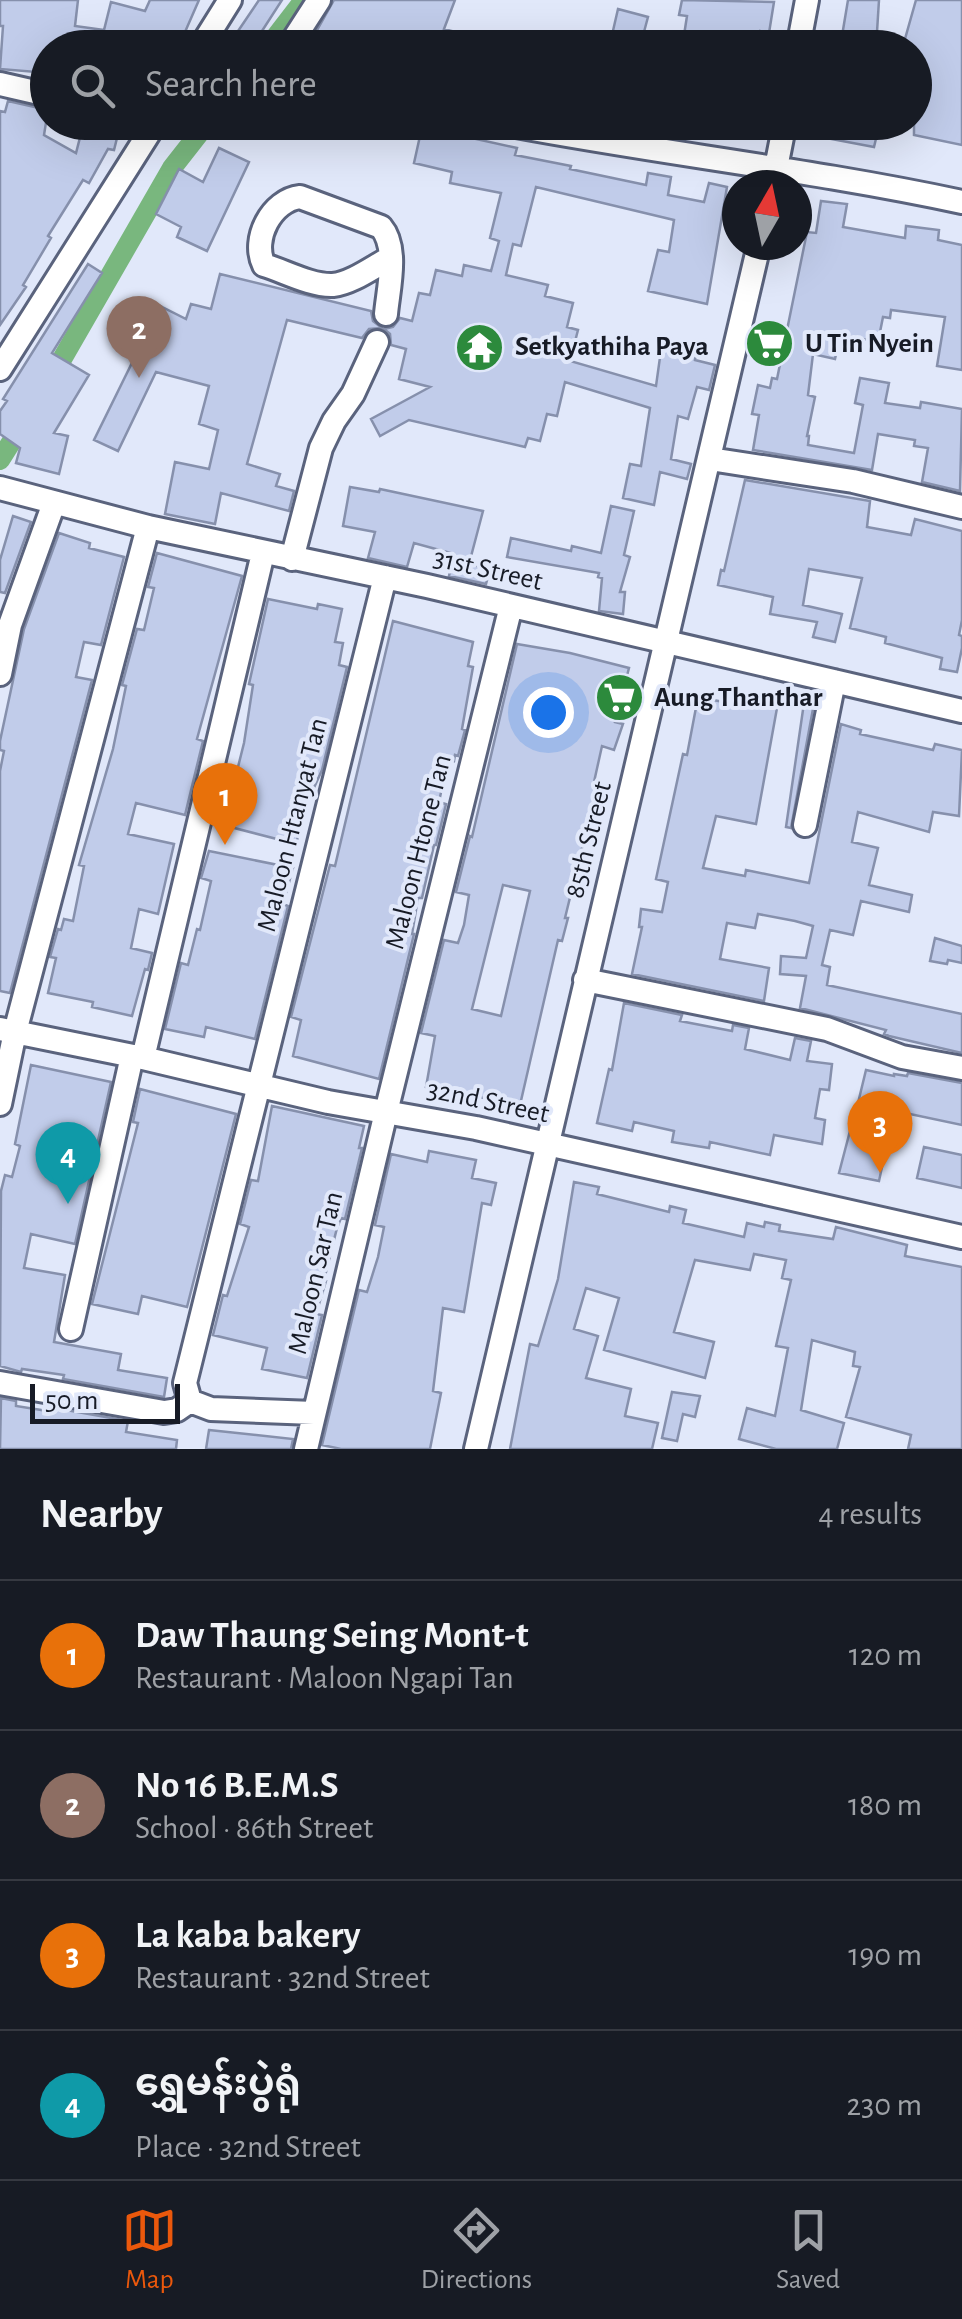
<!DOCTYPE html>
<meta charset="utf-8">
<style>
:root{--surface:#171b24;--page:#242831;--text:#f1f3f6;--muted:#9ea1a6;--line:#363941;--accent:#ea580c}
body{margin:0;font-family:"Alegreya Sans","Noto Sans Myanmar",sans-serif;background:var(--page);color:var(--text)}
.compass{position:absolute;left:722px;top:170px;width:90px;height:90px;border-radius:50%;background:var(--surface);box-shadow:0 10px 40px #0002;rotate:9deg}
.scale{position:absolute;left:30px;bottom:25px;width:150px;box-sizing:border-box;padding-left:10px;border:5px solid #171b26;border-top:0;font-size:28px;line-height:35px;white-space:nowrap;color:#171b26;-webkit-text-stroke:8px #e1e8fa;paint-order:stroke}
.you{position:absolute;left:548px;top:712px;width:35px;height:35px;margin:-25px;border:8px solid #fff;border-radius:50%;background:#1a73e8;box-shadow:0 0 0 15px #1a73e833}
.badge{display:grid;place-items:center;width:65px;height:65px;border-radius:50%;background:var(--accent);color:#fff;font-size:32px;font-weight:700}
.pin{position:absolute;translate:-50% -82px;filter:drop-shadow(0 2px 5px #0008)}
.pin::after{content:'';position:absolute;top:52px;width:35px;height:30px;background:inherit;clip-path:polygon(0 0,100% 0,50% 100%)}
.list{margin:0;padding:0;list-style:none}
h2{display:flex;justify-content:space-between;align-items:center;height:130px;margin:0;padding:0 40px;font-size:42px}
h2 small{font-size:32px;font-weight:400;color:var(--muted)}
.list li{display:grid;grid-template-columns:65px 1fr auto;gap:30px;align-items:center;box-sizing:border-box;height:150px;padding:0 40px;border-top:2px solid var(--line)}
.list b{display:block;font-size:38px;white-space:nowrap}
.list p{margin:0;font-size:32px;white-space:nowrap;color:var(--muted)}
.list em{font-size:32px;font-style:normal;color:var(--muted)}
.icon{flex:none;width:55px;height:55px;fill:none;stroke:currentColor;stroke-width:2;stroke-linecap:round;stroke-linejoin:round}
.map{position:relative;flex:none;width:962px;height:1449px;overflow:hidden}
.search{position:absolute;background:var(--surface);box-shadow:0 10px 40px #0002;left:30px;right:30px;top:30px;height:110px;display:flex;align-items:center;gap:25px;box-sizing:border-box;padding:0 35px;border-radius:55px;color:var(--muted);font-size:38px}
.sheet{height:730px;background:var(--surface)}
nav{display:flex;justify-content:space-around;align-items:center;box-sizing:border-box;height:140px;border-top:2px solid var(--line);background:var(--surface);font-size:28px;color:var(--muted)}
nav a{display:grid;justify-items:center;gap:5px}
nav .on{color:var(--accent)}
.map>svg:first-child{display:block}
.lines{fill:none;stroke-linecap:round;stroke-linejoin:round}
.canal{stroke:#79b77e;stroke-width:20}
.building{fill:#c1ccea;stroke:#8690ac;stroke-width:2.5;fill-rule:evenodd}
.minor-casing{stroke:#5a637d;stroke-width:28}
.minor{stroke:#fff;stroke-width:22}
.labels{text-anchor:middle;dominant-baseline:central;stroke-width:8;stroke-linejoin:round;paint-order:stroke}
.poi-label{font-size:28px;font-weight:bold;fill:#171b26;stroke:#e1e8fa;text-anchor:start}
.street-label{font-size:28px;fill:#171b26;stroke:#e1e8fa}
</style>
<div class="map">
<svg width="962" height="1449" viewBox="0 0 962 1449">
<rect width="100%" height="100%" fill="#e1e8fa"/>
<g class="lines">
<path class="canal" d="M267,48l37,-48
M50,380l122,-212 36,-46
M0,460l24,-38"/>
</g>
<path class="building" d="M0,0h78l-3,26 29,4 7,-28 34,9 5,-11h49l-21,48h-130v25l-48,-4 3,-43h-3z
M259,0h23l-31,48h-8l-11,-8z
M334,0h121l-11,29 49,13 -1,6 -148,-1 -28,-15z
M682,0l92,2 -5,31 -9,-2 -3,17h-75l5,-32 -8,-1z
M848,0h31l-3,48h-36z
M916,0h46v145l-48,-10v-87l-11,-2z
M618,9l30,8 -7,26 -29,-8z
M8,101l40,9 -4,25 32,18 8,-31h37l-7,28 -6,-1 -19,34 -6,-3 -35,56 3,2 -28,47 3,2 -26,38v-214l5,1z
M823,122h57l-6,25 -53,-10z
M422,127l95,21 -2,7 56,11 -1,3 76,16 2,-12 23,4 -3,18 36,7 5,-19 18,4 -20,117 -59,-13 10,-41 11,2 5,-32 -138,-33 -15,59 -8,-2 -7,31 42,10 -3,11 28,7 -6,24 11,3 -8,31 86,25 6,-43 35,5 -2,12 20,5 -6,25 -12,-3 -9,32 -10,-3 -7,43 20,5 -4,15 -27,-7 -6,33 -31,-7 7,-34 11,2 9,-58 -85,-26 -8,34 -10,-2 -7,27 -12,-3 -3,9 -116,-27 -29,16 -9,-17 59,-32 -31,-8 7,-30 -15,-4 -1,-11 -6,-5 9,-2 7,-9 12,3 7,-28 11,2 6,-25 26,6 2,-11 27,6 8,-30 -9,-3 11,-45 -51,-10 2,-11 -38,-9z
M219,148l30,14 -42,89 -30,-14 4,-10 -25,-13 23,-45 24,13z
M821,201l26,3 -4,23 62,11 1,-12 33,4 -1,10 24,5v125l-25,-4 8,-49 -54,-7 -1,8 -7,-1 -5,25 -30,-6 -2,6 -7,-1 -4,18 -22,-5 -5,41 7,2 -8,39h2l-1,9 46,8 9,-48 -8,-2 5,-25 29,5 -4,20 35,5 1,-6 41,7 -2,82 -38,-9 6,-34 -14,-2 1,-6 -37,-6 -6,36 -119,-20 6,-35 -7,-1 6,-29 12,3 2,-10 5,1 30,-147 9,1z
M88,264l14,9 -50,80 37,22 -35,58 14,3 -9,38 -43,-11 4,-15 -20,-14v-23l7,-10 -4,-2z
M220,274l151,37 2,10 9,7 -13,1 -7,9 -75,-18 -40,144 33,10 -4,12 18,5 -5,20 -68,-18 -6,31 -50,-10 10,-52 34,7 9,-39 -19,-6 10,-38 -53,-14 -38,79 -24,-11 66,-134 26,13 5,-15 20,5z
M745,480l125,21 -3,26 44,8 4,-16 47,12v89l-3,15 3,1v12l-5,24 -17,-3 2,-11 -57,-15 1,-6 -36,-9 12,-50 -53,-9 -6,36 39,9 -7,28 -22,-5 4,-15 -47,-8 3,-17 -55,-12 3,-15 3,1z
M350,487l29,5 1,-3 103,22 -14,53 21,5 -4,15 -37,-8 5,-22 -40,-11 -7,24 -39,-9 7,-26 -32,-6z
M611,506l23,5 -10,44 6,2 -10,35h5l-2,22 -24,-3 3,-33 -4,-1 1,-4 -92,-16 4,-19 60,13 1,-5 29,7z
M13,516l18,6 -26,71 -5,-1v-32z
M59,533l31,10 -1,5 35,9 -23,88 -17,-3 -8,35 16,3 -82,313 -10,-2v-220l4,-20 -4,-1v-9l24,-112z
M157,553l85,23 -45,163 6,2 -18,74 -49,-12 -8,31 46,10 -16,70 -19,-5 -8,39 21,5 -4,17 -3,-1 -13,47 -40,-9 1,-5 -45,-9 8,-35 -6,-1 8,-28 3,1 3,-11 9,2 11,-55 -5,-1 34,-116 13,-63 -4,-1 15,-56 7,1 10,-42 -6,-1z
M268,599l49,10 1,-5 24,5 -7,33 8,1 -4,22 8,2 -25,103 -15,33 -11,41 -77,-20 3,-15 5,2 17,-68 9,-58 -4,-1z
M393,621l80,21 -5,24 5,1 -11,62 3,1 -7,26 -3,-1 -1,6 -6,-2 -9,43 7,2 -5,21 -5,20h-2l-12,53h-4l-6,36h2l-35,145 -86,-23 8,-36 -10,-3 39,-152 5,1z
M517,644l53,9 59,15 -14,54 8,2 -9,26 -12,-4 -8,36 4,1 -33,135h3l-6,23 -4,-1 -38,165 -94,-18 9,-51 -14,-3 23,-93 14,3 6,-18 5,-30 -13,-3 14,-56 2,1zM503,885l27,6 -29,125 -29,-7z
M751,693l28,4 -23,127 -40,-8 -13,52 42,8 1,-6 63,13 32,-159 20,6 -1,4 73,16 2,-6 27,6 -3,66 -26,-4 -4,20 -71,-20 -6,30 26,6 -9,37 43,10 -3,17 -48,-11 -8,34 -23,-5 -8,35 8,2 -3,18 135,29v39l-73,-17 -5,-2 2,-4 -86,-22 6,-32 -26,-2 1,-18 25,2 7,-32 -18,-5 -37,-7 -3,14 -28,-5 -7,36 49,9 -5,33 -132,-27 10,-47h-3l2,-18 21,3 6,-30 -12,-3 27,-125 4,1 11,-58 51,10z
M805,696l10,2 -24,130 -5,-1z
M209,851l84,17 -10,36 5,2 -33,133 -49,-12 -2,10 -39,-8 16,-66 7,2 9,-36 3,1 11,-49 -10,-3z
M935,938l27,8v17l-14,-3 -1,4 -17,-3z
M624,1003l58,12 -2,6 52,10 1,-6 16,3 -4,21 45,11 5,-22 16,3 -4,20 25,3 -3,26 -9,-1 -5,29 10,2 -3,24 -48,-9 -4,20 -60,-13 -1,6 -37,-6 2,-11 -40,-9 -2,9 -35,-8 12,-54 3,1z
M31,1065l80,17 -36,162 -44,-10 -7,34 41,7 -11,67 67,12 -3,16 49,8 -3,19 -101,-18 1,-4 -42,-6 -1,3 -21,-6 1,-175 4,-16 7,2 8,-31 -5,-2z
M866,1070l28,6v-2l13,2 1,-3 54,10v42l-104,-22z
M140,1089l96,25 -49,193 -45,-11 -4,18 -46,-10 46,-181 -5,-1z
M272,1106l92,20 -5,22h3l-17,71 -4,-1 -4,10 -13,52 2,1 -10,33 6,1 -15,63 -45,-9 5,-21 -54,-13 10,-40 4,1 22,-69 -9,-3 11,-44 7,1z
M850,1131l38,8 -9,42 -40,-8z
M924,1147l38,8v33l-45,-10z
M429,1151l47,9 -4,18 24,5 -5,22 -9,-2 -18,109 -21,-4 -10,83 8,2 -11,56h-89l-19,-4 37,-155 8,2 11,-35 6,-30 -9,-2 16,-71 36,8z
M574,1182l25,5 -2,7 72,18 1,-6 16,4 -3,13 61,14 3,-14 17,4 1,-5 15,3 -1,6 54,8 3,-12 71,18 -2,11 57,11v182h-54l3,-14 -65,-18 14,-50 -7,-1 2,-14 -43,-12 -11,70 43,13 -7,26h-61l-37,-10 8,-31 28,8 13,-68 -12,-2 15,-66 -9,-2 4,-18 -32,-6 -4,16 -55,-10 -21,72 40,10 -9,36 -101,-28 15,-52 -33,-10 -12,41 24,7 -12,42 45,11 -6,27 33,7 -6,26h-142l20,-105 8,2 20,-67z
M672,1392l28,4 -5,21 -12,-3 -6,27 -15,-3z
M1,1398l15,3v5l38,6 1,-4 73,13 -2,11 51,8 -1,9h-176z
M209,1430l84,9 -2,10h-85z"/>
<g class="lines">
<defs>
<path id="minor" d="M200,48l30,-48
M288,48l31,-48
M798,48l9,-48
M0,84l48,11
M495,122c155,30 313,47 467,80
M773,183l12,-61
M386,314c2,-24 13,-66 -5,-87l-81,-30c-28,3 -49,42 -36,68 20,6 47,21 69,20 19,-2 40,-18 57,-27
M0,369l156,-247
M710,459l143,22 109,26
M0,488l148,39 279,59 535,125
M292,559l29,-111 13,-27 19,-27 24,-52
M0,674l10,-49 44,-122
M805,825l29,-144
M585,980l242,49 75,28 60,11
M0,1029l143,29 185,44 148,26 486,109
M143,1058l120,-505
M0,1104l15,-72 133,-505
M71,1329l61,-273
M0,1383l164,29 13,-2 13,-9
M314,1413l-103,-4 -21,-8 -5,-18 200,-806
M306,1449l80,-337 125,-506
M476,1449l283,-1204"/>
</defs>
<use href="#minor" class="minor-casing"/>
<use href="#minor" class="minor"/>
</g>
<defs>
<symbol id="supermarket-disc" viewBox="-11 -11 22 22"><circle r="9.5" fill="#2c8a3c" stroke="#e1e8fa"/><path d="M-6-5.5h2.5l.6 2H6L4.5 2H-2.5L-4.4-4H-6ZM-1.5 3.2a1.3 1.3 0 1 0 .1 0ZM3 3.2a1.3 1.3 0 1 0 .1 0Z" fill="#fff"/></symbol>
<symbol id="temple-disc" viewBox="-11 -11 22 22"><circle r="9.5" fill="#2c8a3c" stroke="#e1e8fa"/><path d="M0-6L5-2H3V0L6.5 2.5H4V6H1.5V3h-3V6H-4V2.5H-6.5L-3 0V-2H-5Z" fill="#fff"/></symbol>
</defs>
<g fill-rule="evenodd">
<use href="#supermarket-disc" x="742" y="316" width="55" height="55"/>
<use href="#temple-disc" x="452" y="320" width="55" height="55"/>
<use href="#supermarket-disc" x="592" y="670" width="55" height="55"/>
</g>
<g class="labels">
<g class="poi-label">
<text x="805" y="344">U Tin Nyein</text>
<text x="515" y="347">Setkyathiha Paya</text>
<text x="654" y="698">Aung Thanthar</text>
</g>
<g class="street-label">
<text transform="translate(488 570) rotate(13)">31st Street</text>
<text transform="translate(293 825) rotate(-76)">Maloon Htanyat Tan</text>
<text transform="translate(589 840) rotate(-76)">85th Street</text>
<text transform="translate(419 852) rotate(-76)">Maloon Htone Tan</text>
<text transform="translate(488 1102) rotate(12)">32nd Street</text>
<text transform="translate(316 1273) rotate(-77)">Maloon Sar Tan</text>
</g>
</g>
</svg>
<svg class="compass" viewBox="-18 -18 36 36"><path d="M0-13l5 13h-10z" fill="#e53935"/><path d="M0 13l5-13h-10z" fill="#9ea1a6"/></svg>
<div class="scale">50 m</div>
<div class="you"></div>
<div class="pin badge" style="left:225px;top:845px;background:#e8710a">1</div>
<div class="pin badge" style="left:139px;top:378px;background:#8d6e63">2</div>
<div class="pin badge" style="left:880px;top:1173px;background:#e8710a">3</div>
<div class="pin badge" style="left:68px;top:1204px;background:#0f9aa8">4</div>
<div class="search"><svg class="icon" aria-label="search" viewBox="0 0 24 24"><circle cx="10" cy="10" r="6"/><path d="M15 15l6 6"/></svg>Search here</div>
</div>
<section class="sheet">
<h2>Nearby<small>4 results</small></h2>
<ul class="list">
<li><span class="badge" style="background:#e8710a">1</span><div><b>Daw Thaung Seing Mont-t</b><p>Restaurant · Maloon Ngapi Tan</p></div><em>120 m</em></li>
<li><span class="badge" style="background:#8d6e63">2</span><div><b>No 16 B.E.M.S</b><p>School · 86th Street</p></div><em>180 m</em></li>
<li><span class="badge" style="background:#e8710a">3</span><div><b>La kaba bakery</b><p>Restaurant · 32nd Street</p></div><em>190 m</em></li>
<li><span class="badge" style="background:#0f9aa8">4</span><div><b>ရွှေမန်းပွဲရုံ</b><p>Place · 32nd Street</p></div><em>230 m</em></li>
</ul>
</section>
<nav>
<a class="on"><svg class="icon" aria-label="map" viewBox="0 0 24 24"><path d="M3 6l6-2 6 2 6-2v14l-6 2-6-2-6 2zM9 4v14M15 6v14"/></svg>Map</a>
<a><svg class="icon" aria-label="directions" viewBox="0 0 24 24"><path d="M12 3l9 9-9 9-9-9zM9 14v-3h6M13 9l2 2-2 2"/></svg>Directions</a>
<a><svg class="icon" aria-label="saved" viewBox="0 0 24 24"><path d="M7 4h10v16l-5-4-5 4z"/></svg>Saved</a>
</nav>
